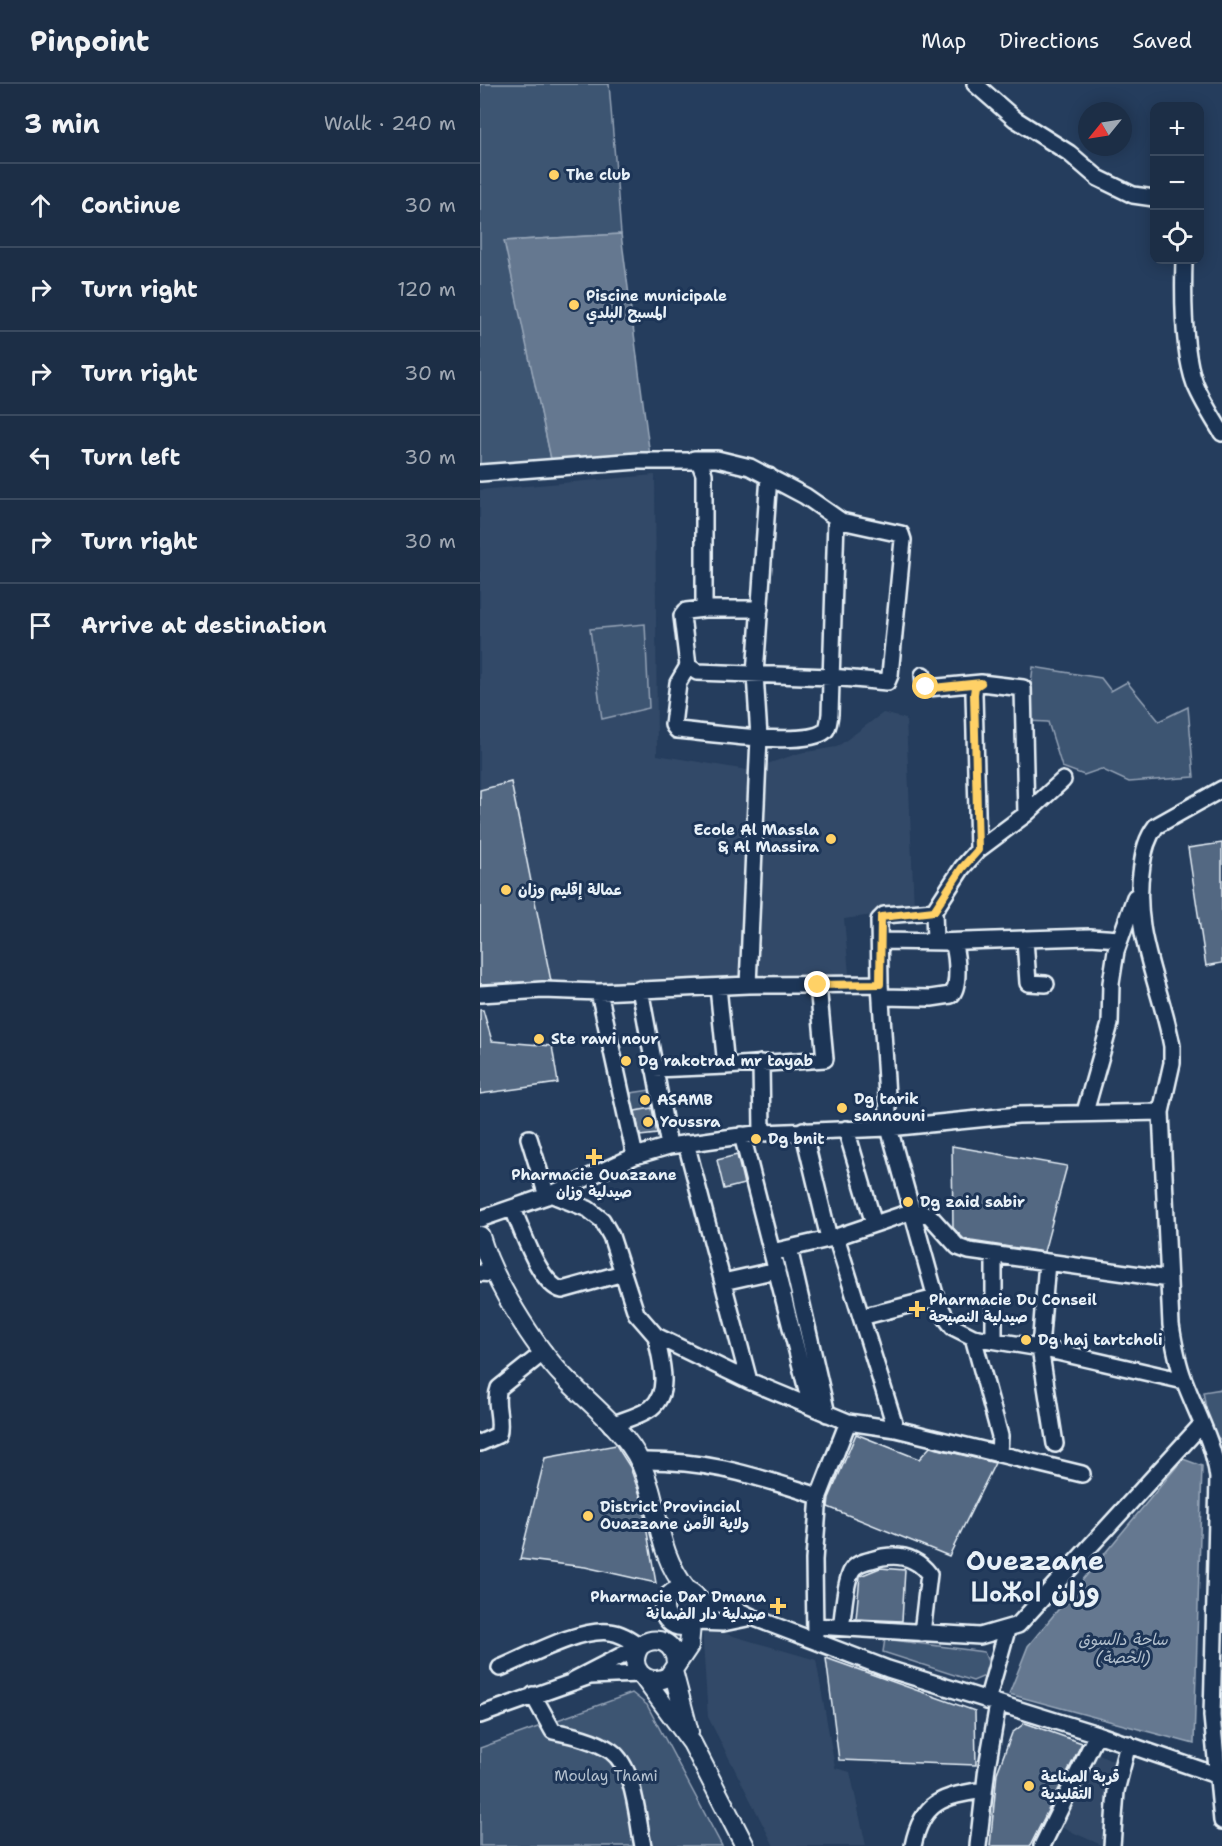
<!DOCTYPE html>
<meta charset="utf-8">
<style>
:root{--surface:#1c2e46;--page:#293a51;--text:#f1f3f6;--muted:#a0a8b3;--line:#3a4a5f}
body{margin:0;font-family:"Shantell Sans","Playpen Sans Arabic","Noto Sans Tifinagh",sans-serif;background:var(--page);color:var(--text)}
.controls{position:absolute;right:18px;top:18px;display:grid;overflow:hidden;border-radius:12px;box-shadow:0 3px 15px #0003}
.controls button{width:54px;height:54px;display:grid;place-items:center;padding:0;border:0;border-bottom:2px solid var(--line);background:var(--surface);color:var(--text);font:30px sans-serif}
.compass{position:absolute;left:598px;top:18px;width:54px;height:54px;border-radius:50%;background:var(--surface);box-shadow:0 3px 15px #0003;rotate:240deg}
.stop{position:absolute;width:18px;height:18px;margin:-14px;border:4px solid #ffd166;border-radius:50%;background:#fff}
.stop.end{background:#ffd166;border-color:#fff;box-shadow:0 2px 6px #0008}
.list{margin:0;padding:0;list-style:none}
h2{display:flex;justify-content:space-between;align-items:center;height:78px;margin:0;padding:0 24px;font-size:26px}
h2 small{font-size:20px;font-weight:400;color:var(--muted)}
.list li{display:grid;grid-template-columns:39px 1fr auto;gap:18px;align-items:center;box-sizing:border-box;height:84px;padding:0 24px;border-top:2px solid var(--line)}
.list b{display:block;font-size:22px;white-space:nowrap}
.list em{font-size:20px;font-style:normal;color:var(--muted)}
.icon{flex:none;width:33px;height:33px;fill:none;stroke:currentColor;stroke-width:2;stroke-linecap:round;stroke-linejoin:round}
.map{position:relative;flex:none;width:742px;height:1762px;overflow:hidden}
header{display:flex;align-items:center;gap:36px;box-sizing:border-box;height:84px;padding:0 30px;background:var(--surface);border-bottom:2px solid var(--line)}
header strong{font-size:28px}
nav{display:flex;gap:33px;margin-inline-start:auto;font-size:21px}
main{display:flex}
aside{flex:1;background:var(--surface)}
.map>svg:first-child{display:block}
.built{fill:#334a68}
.green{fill:#3e5472;stroke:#93a2b5;stroke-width:1.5}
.water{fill:#657890;stroke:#99a8ba;stroke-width:1.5}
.building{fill:#536782;stroke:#e8f1f8;stroke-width:1.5}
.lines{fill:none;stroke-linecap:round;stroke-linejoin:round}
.minor-casing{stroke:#e8f1f8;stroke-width:20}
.major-casing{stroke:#e8f1f8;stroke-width:22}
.minor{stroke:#1d3557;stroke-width:15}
.major{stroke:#1d3557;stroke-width:18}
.route{stroke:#ffd166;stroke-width:8}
.poi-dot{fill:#ffd166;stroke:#1d3557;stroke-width:2}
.labels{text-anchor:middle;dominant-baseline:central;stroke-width:6;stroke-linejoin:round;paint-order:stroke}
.poi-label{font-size:15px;font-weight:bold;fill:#e8f1f8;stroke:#1d3557;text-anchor:start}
.park-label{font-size:15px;fill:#b5c2d0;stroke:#1d3557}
.water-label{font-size:16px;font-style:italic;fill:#b4c1ce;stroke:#1d3557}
.town-label{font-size:27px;font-weight:bold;fill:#e8f1f8;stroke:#1d3557}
</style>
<header>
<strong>Pinpoint</strong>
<nav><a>Map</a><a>Directions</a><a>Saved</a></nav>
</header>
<main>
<aside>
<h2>3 min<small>Walk · 240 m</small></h2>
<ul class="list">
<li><svg class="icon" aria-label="ahead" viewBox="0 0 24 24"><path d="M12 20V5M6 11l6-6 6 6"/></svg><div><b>Continue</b></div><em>30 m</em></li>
<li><svg class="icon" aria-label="right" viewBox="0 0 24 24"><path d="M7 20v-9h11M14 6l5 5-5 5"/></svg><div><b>Turn right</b></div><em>120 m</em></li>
<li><svg class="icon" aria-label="right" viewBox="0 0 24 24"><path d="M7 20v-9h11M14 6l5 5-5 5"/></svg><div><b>Turn right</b></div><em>30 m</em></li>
<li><svg class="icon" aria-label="left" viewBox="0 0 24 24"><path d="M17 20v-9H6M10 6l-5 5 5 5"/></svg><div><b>Turn left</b></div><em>30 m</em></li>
<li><svg class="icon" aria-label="right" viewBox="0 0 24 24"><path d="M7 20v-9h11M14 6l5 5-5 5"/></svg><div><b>Turn right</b></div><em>30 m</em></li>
<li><svg class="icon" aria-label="arrive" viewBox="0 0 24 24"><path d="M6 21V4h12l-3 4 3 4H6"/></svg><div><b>Arrive at destination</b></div></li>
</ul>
</aside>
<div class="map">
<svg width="742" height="1762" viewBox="0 0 742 1762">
<rect width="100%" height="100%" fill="#253d5d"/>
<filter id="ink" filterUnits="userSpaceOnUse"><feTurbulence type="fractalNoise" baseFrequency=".0167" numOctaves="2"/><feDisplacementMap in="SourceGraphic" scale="12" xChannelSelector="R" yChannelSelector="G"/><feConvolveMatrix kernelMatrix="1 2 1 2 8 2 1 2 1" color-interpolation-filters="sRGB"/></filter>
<g filter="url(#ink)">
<path class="built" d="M175,391l2,280 96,16 2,-3 45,-15 37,-6 46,-34 23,6 8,190 -70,10 6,66 -297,4 -42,-207 -31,8v-300z
M222,1543l114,33 19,108 15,4 16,74h-92l-66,-129z
M611,1666l37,18 -24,78 -48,-21z"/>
<path class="green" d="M0,0h129l12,150 -116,7 49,232 -74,6z
M165,540l4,84 -47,11 -12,-90z
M553,583l68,11 10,13 16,-9 32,39 29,-14 6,70 -65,5 -28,-13 -17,6 -22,-8 -14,-45 -21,-1z
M177,1005l3,18 -26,4 -3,-18z
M742,1305v52l-12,-11 -7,-38z
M405,1555l99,13 5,12 -4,12 -12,5 -90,-29z
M152,1609l15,12 75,141h-242v-98z"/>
<path class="water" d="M141,150l29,222 -96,17 -50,-232z
M703,1375l19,7 -8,278 -185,-50 19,-48z"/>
<path class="building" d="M31,698l40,199 -71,3v-194z
M742,759v120l-16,3 -18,-118z
M0,926h3l9,31 60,5 6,37 -78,11z
M172,1024l5,26 -17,2 -5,-25z
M472,1062l115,20 -23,86 -73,-11 -7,-2 -11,-11z
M257,1071l7,29 -20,5 -7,-29z
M376,1350l63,25 11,-12 65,16 -46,93 -121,-49 1,-9z
M136,1361l14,22 11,31 15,85 -71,-16 -65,-8 25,-101z
M400,1484l25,2 -3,51 -46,-2 4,-43z
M346,1574l149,53 1,54 -137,-5z
M545,1639l57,20 -52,103h-40l7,-73 15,-40z"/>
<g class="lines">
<defs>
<path id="minor" d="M495,0l40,35 54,34 29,25 35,17 21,3
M704,176c-1,34 -1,92 11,124 7,17 17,33 27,49
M0,389l158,-12h61l5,13v135l-18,2 -4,5 6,50 9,6 134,5 56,5 3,-7 13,-135 -2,-6 -60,-13 -36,-25 -55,-29 -33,-8h-23
M224,525h56
M208,582l-10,17 -5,42 4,5c28,2 129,18 148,1 4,-4 4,-11 5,-17l6,-195
M443,591l1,9 4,4 53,-5
M583,696l-37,34 -48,36 -16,18 -28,43 -50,4 -5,5 1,64 9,144 47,170 10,20 7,9 20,10 67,11 144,33
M498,766l-4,-156 1,-7 6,-4 42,5 3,126
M454,827l1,31 155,-5 30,2
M545,855l3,44 18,1
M400,857l68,1 6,4c3,11 6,41 -3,49l-20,3 -49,-1
M268,901l11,-248 -4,-63 14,-198
M160,905l29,157
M119,908l36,164
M0,910l63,-4 56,2 149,-7 132,-1
M281,979l1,70
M246,982l99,-7 -7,-74
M174,985l72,-3 -8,-79
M605,1028l25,-88 1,-41 5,-32 19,-54
M681,1028l10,213c3,19 6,37 13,55 12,32 30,63 34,98l-6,238 10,105
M366,1045l28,95
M323,1046l25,104 10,9 58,186
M262,1051l69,271
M49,1054l18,58
M206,1059l63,238
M70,1110l38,15 14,11 9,16 25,77 20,23 93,45 99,41 -29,74c-65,-20 -109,-36 -179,-35
M33,1125c9,21 27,76 49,81l61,-17
M0,1135l67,-23 88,-40 34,-10 93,-13 127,-5 129,-13 143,-3 11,-49v-17c-12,-64 -41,-113 -30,-181 2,-15 5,-27 14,-39l66,-37
M309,1164l38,166
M292,1168l61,-14 80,-27 16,4 29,32 11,4 200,28
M567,1178l-7,86 15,96
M0,1189l14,1
M243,1198l54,-12
M381,1233l75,-19
M493,1253l27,99 -1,18
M514,1256v-84
M368,1338l48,7 186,45
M131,1341c12,-5 29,-9 40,-17 21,-16 9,-50 5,-72
M0,1359l18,-8c5,-16 -5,-32 1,-47l45,-36
M220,1518l27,3 25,12 136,52 209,65 119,41
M214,1538l29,1 29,-6
M335,1542l165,10 38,-11 184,-201
M361,1543c3,-16 3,-40 10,-55 4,-8 12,-10 20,-12 22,-7 43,-6 58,14l-7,59
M335,1551l-1,-75 5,-64
M20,1584c29,-12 79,-40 110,-36 11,1 21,8 30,14l-66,34
M53,1611l20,36c19,4 42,9 58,20 24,17 26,68 32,95
M507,1617l20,-71
M0,1631l110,-39 49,-2
M433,1762c9,-45 30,-50 71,-56
M498,1762l9,-79 11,-63
M562,1762l55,-112
M632,1762l4,-55 12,-47"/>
<path id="major" d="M0,1152c13,44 53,109 84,141 23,24 63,55 76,85 21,45 14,87 47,128
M184 1524a18 18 0 1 1 36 0a18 18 0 1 1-36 0Z
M196,1579c-1,-21 -20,-29 -36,-17 -14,21 5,42 28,31l21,-31 2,-21
M193,1587l16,61
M164,1594l48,65 53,103"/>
</defs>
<use href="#minor" class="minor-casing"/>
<use href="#major" class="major-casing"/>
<use href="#minor" class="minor"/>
<use href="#major" class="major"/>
</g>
</g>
<g class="lines" filter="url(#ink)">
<path class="route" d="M338,901l62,-1 1,-67 53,-6 28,-43 16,-18 -4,-156 1,-7 6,-4 -48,5 -7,-1"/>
</g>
<g class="poi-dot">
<circle cx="74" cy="91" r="6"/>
<circle cx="94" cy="221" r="6"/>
<circle cx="351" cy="755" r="6"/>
<circle cx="26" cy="806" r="6"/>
<circle cx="59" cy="955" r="6"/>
<circle cx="146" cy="977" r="6"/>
<circle cx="165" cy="1016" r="6"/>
<circle cx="362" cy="1024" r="6"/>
<circle cx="168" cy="1038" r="6"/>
<circle cx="276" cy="1055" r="6"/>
<path d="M111 1064h6v6h6v6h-6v6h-6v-6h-6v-6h6z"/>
<circle cx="428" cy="1118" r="6"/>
<path d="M434 1216h6v6h6v6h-6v6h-6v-6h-6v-6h6z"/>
<circle cx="546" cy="1256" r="6"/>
<circle cx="108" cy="1432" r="6"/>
<path d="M295 1513h6v6h6v6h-6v6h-6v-6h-6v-6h6z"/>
<circle cx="549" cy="1702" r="6"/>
</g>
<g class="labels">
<g class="poi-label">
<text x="86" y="91">The club</text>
<text x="106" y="212">Piscine municipale<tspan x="106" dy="17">المسبح البلدي</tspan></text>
<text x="339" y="746" text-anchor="end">Ecole Al Massla<tspan x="339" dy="17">&amp; Al Massira</tspan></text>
<text x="38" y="806">عمالة إقليم وزان</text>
<text x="71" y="955">Ste rawi nour</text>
<text x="158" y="977">Dg rakotrad mr tayab</text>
<text x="374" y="1015">Dg tarik<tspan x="374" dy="17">sannouni</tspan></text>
<text x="177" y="1016">ASAMB</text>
<text x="180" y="1038">Youssra</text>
<text x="288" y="1055">Dg bnit</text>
<text x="114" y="1091" text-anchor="middle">Pharmacie Ouazzane<tspan x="114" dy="17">صيدلية وزان</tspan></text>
<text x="440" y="1118">Dg zaid sabir</text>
<text x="449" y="1216">Pharmacie Du Conseil<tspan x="449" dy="17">صيدلية النصيحة</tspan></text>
<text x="558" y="1256">Dg haj tartcholi</text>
<text x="120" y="1423">District Provincial<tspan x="120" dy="17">Ouazzane ولاية الأمن</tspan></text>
<text x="286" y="1513" text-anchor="end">Pharmacie Dar Dmana<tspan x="286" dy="17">صيدلية دار الضمانة</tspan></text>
<text x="561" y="1693">قربة الصناعة<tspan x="561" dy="17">التقليدية</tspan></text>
</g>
<g class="park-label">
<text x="126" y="1692">Moulay Thami</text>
</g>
<g class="water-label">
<text x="643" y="1555">ساحة دالسوق<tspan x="643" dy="18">(الخصة)</tspan></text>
</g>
<g class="town-label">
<text x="555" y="1476">Ouezzane<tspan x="555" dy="31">ⵡⴰⵣⴰⵏ وزان</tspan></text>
</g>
</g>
</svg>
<div class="controls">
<button>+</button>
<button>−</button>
<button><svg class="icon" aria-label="locate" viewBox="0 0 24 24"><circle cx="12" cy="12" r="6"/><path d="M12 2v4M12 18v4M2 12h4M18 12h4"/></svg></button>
</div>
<svg class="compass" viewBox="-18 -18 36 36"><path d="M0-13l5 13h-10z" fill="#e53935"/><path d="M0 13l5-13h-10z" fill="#a0a8b3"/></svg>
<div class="stop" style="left:446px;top:603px"></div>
<div class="stop end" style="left:338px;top:901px"></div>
</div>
</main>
